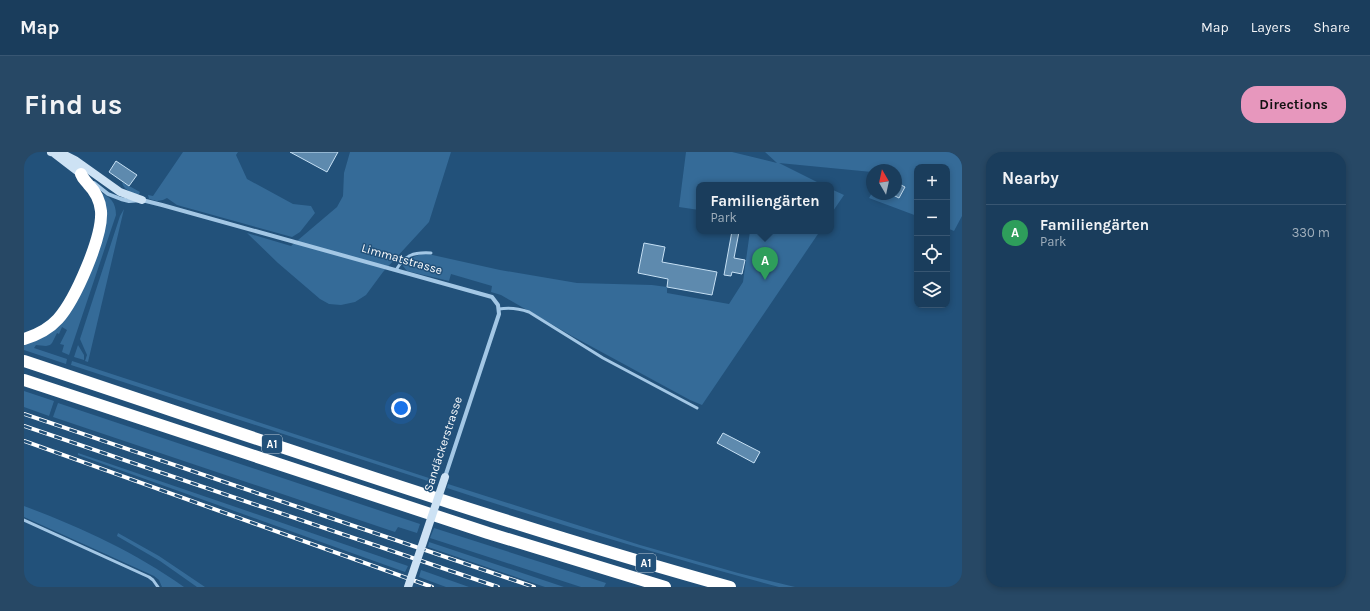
<!DOCTYPE html>
<meta charset="utf-8">
<style>
:root{--surface:#1a3d5c;--page:#274865;--text:#f1f3f6;--muted:#9faebb;--line:#385672;--accent:#e797bd}
body{margin:0;font-family:Karla,sans-serif;background:var(--page);color:var(--text)}
.controls{position:absolute;right:12px;top:12px;display:grid;overflow:hidden;border-radius:8px;box-shadow:0 2px 6px #0003}
.controls button{width:36px;height:36px;display:grid;place-items:center;padding:0;border:0;border-bottom:1px solid var(--line);background:var(--surface);color:var(--text);font:20px sans-serif}
.compass{position:absolute;left:842px;top:12px;width:36px;height:36px;border-radius:50%;background:var(--surface);box-shadow:0 2px 6px #0003;rotate:351deg}
.you{position:absolute;left:377px;top:256px;width:14px;height:14px;margin:-10px;border:3px solid #fff;border-radius:50%;background:#1a73e8;box-shadow:0 0 0 6px #1a73e833}
.badge{display:grid;place-items:center;width:26px;height:26px;border-radius:50%;background:var(--accent);color:#fff;font-size:13px;font-weight:700}
.pin{position:absolute;translate:-50% -33px;filter:drop-shadow(0 1px 2px #0008)}
.pin::after{content:'';position:absolute;top:21px;width:14px;height:12px;background:inherit;clip-path:polygon(0 0,100% 0,50% 100%)}
.popup{position:absolute;left:672px;top:30px;width:138px;height:52px;box-sizing:border-box;display:grid;place-content:center;border-radius:8px;background:var(--surface);filter:drop-shadow(0 1px 3px #0005);font-size:13px;white-space:nowrap;color:var(--muted)}
.popup b{font-size:15px;color:var(--text)}
.popup::after{content:'';position:absolute;left:50%;top:100%;margin-left:-8px;border:8px solid transparent;border-top-color:var(--surface)}
.list{margin:0;padding:0;list-style:none}
h2{display:flex;justify-content:space-between;align-items:center;height:52px;margin:0;padding:0 16px;font-size:17px}
h2 small{font-size:13px;font-weight:400;color:var(--muted)}
.list li{display:grid;grid-template-columns:26px 1fr auto;gap:12px;align-items:center;box-sizing:border-box;height:56px;padding:0 16px;border-top:1px solid var(--line)}
.list b{display:block;font-size:15px;white-space:nowrap}
.list p{margin:0;font-size:13px;white-space:nowrap;color:var(--muted)}
.list em{font-size:13px;font-style:normal;color:var(--muted)}
.icon{flex:none;width:22px;height:22px;fill:none;stroke:currentColor;stroke-width:2;stroke-linecap:round;stroke-linejoin:round}
.map{position:relative;flex:none;width:938px;height:435px;overflow:hidden;border-radius:16px}
header{display:flex;align-items:center;gap:24px;box-sizing:border-box;height:56px;padding:0 20px;background:var(--surface);border-bottom:1px solid var(--line)}
header strong{font-size:19px}
nav{display:flex;gap:22px;margin-inline-start:auto;font-size:14px}
.intro{display:flex;align-items:center;justify-content:space-between;box-sizing:border-box;height:96px;padding:0 24px}
h1{margin:0;font-size:28px}
.button{padding:10px 18px;border-radius:16px;background:var(--accent);color:#111;font-size:14px;font-weight:700}
main{display:flex;gap:24px;padding:0 24px}
aside{flex:1;background:var(--surface);border-radius:16px;box-shadow:0 2px 6px #0003}
.map>svg:first-child{display:block}
.green{fill:#356b98}
.building{fill:#5e8aae;stroke:#c6e0f4}
.lines{fill:none;stroke-linecap:round;stroke-linejoin:round}
.lane{stroke:#a3c7e5;stroke-width:3}
.street{stroke:#a3c7e5;stroke-width:4}
.secondary{stroke:#cde2f4;stroke-width:8}
.highway{stroke:#fff;stroke-width:12}
.rail-casing{stroke:#fff;stroke-width:4}
.rail{stroke:#22517a;stroke-width:2.5;stroke-dasharray:8;stroke-linecap:butt}
.secondary-bridge{stroke:#cde2f4;stroke-width:8}
.labels{text-anchor:middle;dominant-baseline:central;stroke-width:3;stroke-linejoin:round;paint-order:stroke}
.shield{fill:#22517a;stroke:#bdcbd7;stroke-width:1}
.shield-label{font-size:11px;font-weight:bold;fill:#fff}
.street-label{font-size:12px;fill:#fff;stroke:#22517a}
</style>
<header>
<strong>Map</strong>
<nav><a>Map</a><a>Layers</a><a>Share</a></nav>
</header>
<div class="intro"><h1>Find us</h1><a class="button">Directions</a></div>
<main>
<div class="map">
<svg width="938" height="435" viewBox="0 0 938 435">
<rect width="100%" height="100%" fill="#22517a"/>
<path class="green" d="M159,0h55l-2,3 11,24 46,25 18,2 4,7 -15,19 -8,5 -115,-32 -10,-7 -4,2 -6,1 -8,-2 -1,-4 5,1z
M326,0h101l-22,70 -46,50 -17,23 -11,7 -14,3 -12,-1 -9,-5 -42,-36 -31,-30 44,13 46,-39 6,-11 1,-23z
M662,0h46l45,11 -12,-11h197v64l-8,15 -7,-3v-61h-30v49l-48,-18 3,-5v1h24v-24h-24v2l-93,-9 44,22h-124v25l-20,-3z
M98,30l18,10 -1,2 -2,1c-7,-3 -14,-6 -15,-13z
M807,37l13,6 -13,19z
M76,40c10,5 16,10 16,23l-47,140 -7,-3 2,-7 -4,-1 7,-14 -5,-3 -3,7 -2,-1 -5,10 -2,2 -4,1 -10,-1 -2,3 33,11 -1,5 -42,-14v-8l20,-8 52,-81z
M100,57l-36,153 -3,-1 2,-6 -7,-16 40,-123z
M726,79h70l-118,174 -12,-5 -118,-64 -71,-41 -10,-3 1,-6 -41,-12 -2,7 -42,-10 -4,-5 3,-6 15,-6h7l72,16 77,13 75,2 15,2v6l62,11 14,-22z
M54,193l6,10v5l-10,-3z
M48,209l363,119 -1,3 -363,-118z
M0,239l30,10 -5,15 -25,-9z
M34,251l362,121 -3,9 -19,-6 -3,5 -342,-115z
M54,301l330,113 -3,6 -327,-117z
M424,332l192,61 98,28 57,14h-16c-112,-30 -222,-63 -332,-99z
M0,354c58,22 109,45 160,81h-22l-3,-7 -5,-4 -130,-59z
M410,376l172,55 -2,4h-23l-151,-49z
M94,381l41,23 46,31h-8l-37,-26 -43,-25z
M405,390l135,45h-19l-117,-40z
M397,418l48,17h-23l-27,-10z"/>
<path class="building" d="M266,0h48l-11,20z
M92,9l21,14 -8,11 -20,-14z
M875,32l6,3 -6,11 -6,-3 3,-1v-4z
M708,79l7,1 -5,26 11,2 -3,14 -10,-2 -1,4 -7,-1z
M620,91l21,4 -3,15 55,10 -5,23 -45,-8 1,-8 -30,-6z
M699,281l37,19 -6,11 -37,-20z"/>
<g class="lines">
<path class="lane" d="M372,118c9,-15 17,-18 35,-17
M475,157c11,-2 19,-1 30,3l74,46 94,50
M0,368l125,57 4,3 5,7"/>
<path class="street" d="M70,31l14,11 13,5 8,2 13,-1 20,5 330,92 6,8 1,9 -54,163"/>
<path class="secondary" d="M27,0l16,4 8,4 45,32 22,8
M31,2l26,20"/>
<path class="highway" d="M0,187c13,-4 25,-10 34,-20 17,-19 45,-82 43,-108 -1,-10 -6,-20 -13,-27 -3,-4 -5,-5 -7,-10
M0,209c235,78 468,160 706,226
M0,228l464,153 177,54"/>
<defs>
<path id="rail" d="M0,262l510,173
M0,274l474,161
M0,289l408,146"/>
</defs>
<use href="#rail" class="rail-casing"/>
<use href="#rail" class="rail"/>
<path class="secondary-bridge" d="M384,435l37,-110"/>
</g>
<g class="labels">
<g class="shield">
<rect x="238" y="283" width="20" height="18" rx="3"/>
<rect x="612" y="402" width="20" height="18" rx="3"/>
</g>
<g class="shield-label">
<text x="248" y="292">A1</text>
<text x="622" y="411">A1</text>
</g>
<g class="street-label">
<text transform="translate(378 107) rotate(16)">Limmatstrasse</text>
<text transform="translate(419 292) rotate(-72)">Sandäckerstrasse</text>
</g>
</g>
</svg>
<div class="controls">
<button>+</button>
<button>−</button>
<button><svg class="icon" aria-label="locate" viewBox="0 0 24 24"><circle cx="12" cy="12" r="6"/><path d="M12 2v4M12 18v4M2 12h4M18 12h4"/></svg></button>
<button><svg class="icon" aria-label="layers" viewBox="0 0 24 24"><path d="M12 4l9 5-9 5-9-5zM3 14l9 5 9-5"/></svg></button>
</div>
<svg class="compass" viewBox="-18 -18 36 36"><path d="M0-13l5 13h-10z" fill="#e53935"/><path d="M0 13l5-13h-10z" fill="#9faebb"/></svg>
<div class="you"></div>
<div class="pin badge" style="left:741px;top:128px;background:#2e9e5b">A</div>
<div class="popup"><b>Familiengärten</b>Park</div>
</div>
<aside>
<h2>Nearby<small></small></h2>
<ul class="list">
<li><span class="badge" style="background:#2e9e5b">A</span><div><b>Familiengärten</b><p>Park</p></div><em>330 m</em></li>
</ul>
</aside>
</main>
